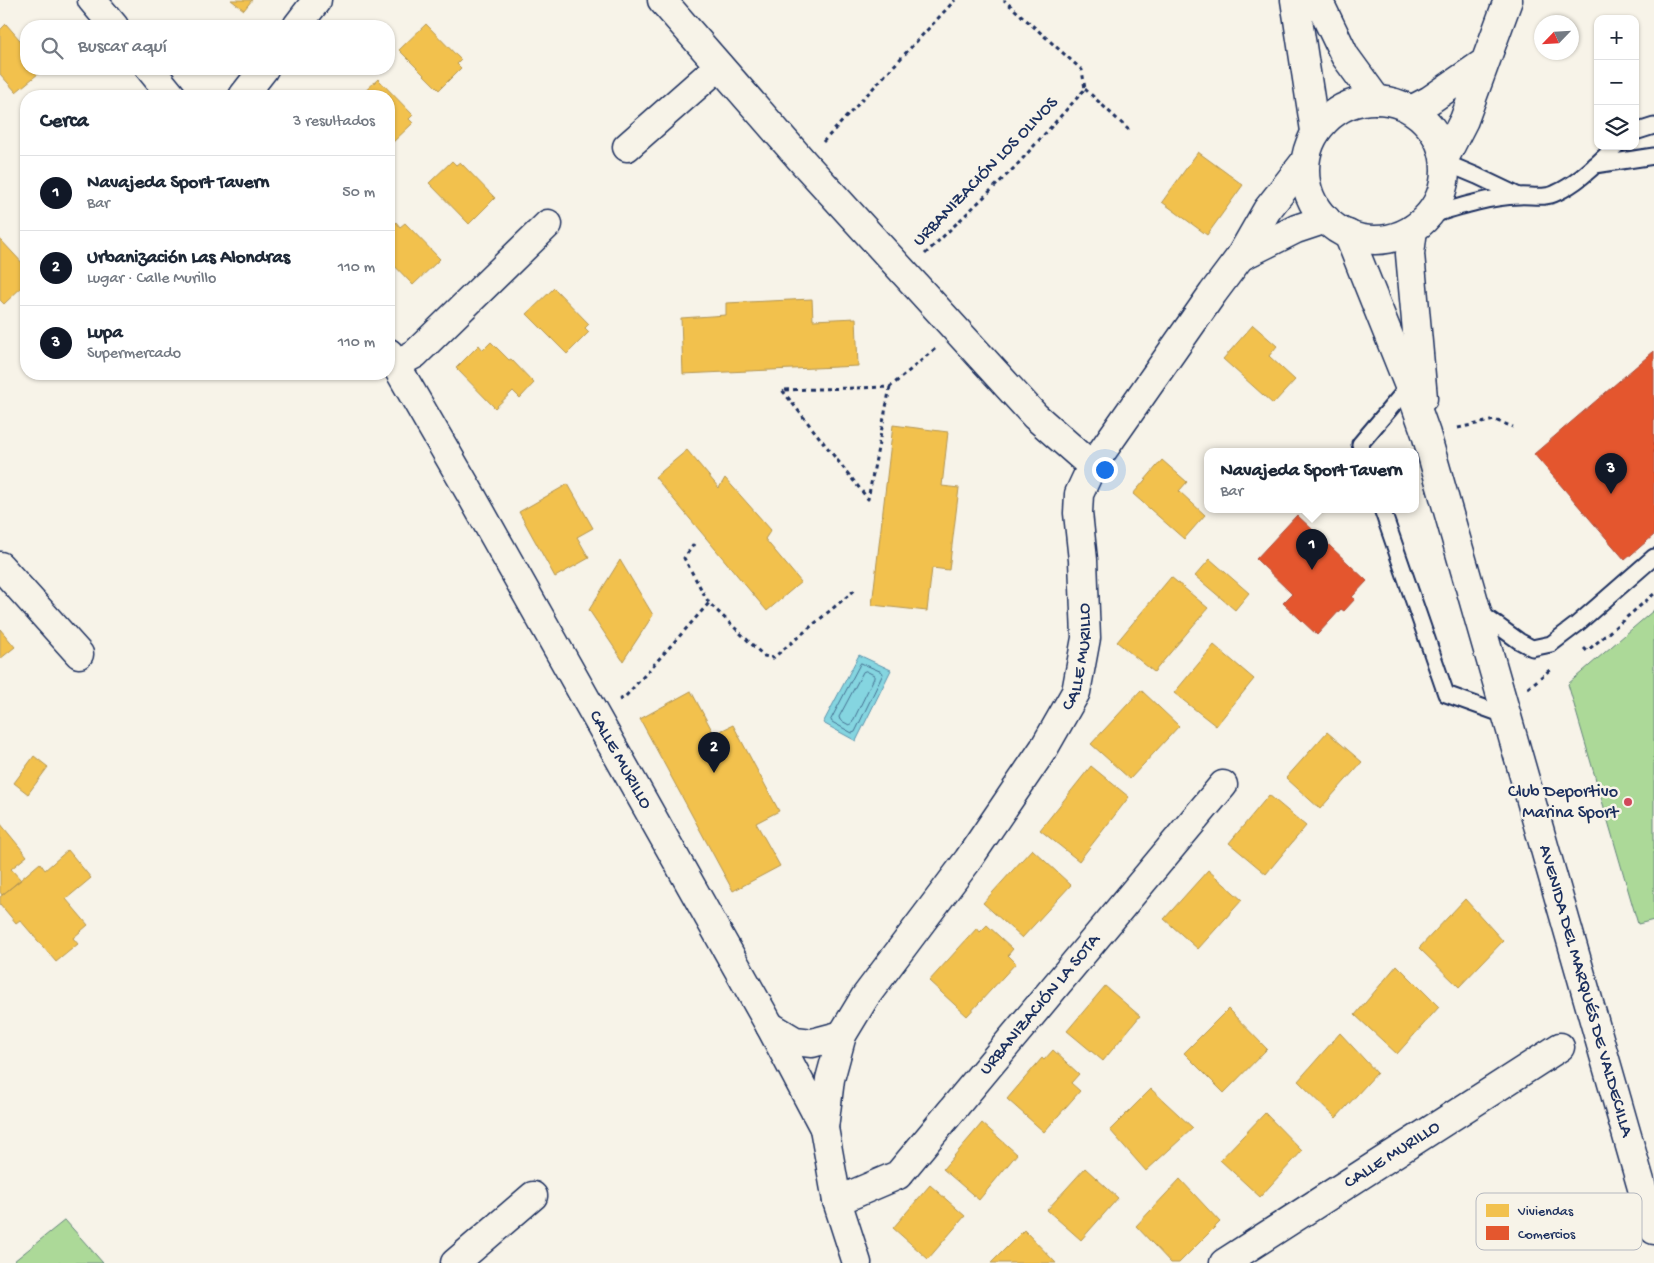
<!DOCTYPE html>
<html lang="es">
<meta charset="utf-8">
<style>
:root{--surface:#fff;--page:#f6f6f7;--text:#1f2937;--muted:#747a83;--line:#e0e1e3;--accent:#111827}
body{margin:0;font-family:"Gochi Hand",sans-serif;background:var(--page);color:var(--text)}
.controls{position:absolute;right:15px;top:15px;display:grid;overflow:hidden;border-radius:10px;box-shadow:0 1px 4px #0004}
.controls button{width:45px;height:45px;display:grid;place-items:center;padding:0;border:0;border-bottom:1px solid var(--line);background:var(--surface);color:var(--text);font:25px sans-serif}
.compass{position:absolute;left:1534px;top:15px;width:45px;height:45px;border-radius:50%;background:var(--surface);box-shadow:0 1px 4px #0004;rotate:245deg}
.you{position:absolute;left:1104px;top:469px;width:18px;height:18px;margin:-12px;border:4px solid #fff;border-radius:50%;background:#1a73e8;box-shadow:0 0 0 8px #1a73e833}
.badge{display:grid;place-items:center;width:32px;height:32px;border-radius:50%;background:var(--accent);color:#fff;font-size:16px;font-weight:700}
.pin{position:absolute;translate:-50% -41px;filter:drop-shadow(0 1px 2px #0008)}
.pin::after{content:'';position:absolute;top:26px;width:18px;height:15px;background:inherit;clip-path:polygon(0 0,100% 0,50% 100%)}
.popup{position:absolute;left:1204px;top:448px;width:215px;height:65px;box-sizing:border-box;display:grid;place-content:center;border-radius:10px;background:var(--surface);filter:drop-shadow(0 1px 4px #0005);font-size:16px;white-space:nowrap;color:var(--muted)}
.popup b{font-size:19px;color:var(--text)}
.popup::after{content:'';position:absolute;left:50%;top:100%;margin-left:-10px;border:10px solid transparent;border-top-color:var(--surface)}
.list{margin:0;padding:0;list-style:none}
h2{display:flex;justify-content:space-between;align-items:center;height:65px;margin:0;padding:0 20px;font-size:21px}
h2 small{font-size:16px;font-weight:400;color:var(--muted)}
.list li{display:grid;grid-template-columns:32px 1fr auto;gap:15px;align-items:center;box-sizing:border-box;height:75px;padding:0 20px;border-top:1px solid var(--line)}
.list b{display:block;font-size:19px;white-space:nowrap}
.list p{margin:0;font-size:16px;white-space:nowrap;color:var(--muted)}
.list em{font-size:16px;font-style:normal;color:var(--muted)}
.icon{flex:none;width:28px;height:28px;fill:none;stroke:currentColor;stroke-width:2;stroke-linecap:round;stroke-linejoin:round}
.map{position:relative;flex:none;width:1654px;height:1263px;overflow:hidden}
.search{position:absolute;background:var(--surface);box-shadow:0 1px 4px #0004;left:20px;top:20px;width:375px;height:55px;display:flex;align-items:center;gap:12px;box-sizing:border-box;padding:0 18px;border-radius:20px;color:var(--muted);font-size:19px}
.panel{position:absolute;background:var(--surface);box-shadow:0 1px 4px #0004;left:20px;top:90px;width:375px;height:290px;border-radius:20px}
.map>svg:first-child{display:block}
.green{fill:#acd998;stroke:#64847b}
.water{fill:#85d5e0;stroke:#5b93ac}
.homes{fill:#f2c14e;stroke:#b29553}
.shops{fill:#e4572e;stroke:#a84b3c}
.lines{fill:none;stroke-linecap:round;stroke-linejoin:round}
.shore{stroke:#457192;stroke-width:1}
.service-casing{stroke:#1b2f5e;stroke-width:19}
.minor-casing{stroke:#1b2f5e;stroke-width:31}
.tertiary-casing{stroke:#1b2f5e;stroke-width:31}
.secondary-casing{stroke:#1b2f5e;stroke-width:31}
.path{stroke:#1b2f5e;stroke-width:3;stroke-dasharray:4 4;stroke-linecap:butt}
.service{stroke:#f7f3e8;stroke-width:15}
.minor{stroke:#f7f3e8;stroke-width:28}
.tertiary{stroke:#f7f3e8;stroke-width:28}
.secondary{stroke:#f7f3e8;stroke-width:28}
.poi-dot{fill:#d1495b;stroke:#f7f3e8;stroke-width:2}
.labels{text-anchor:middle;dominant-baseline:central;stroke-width:5;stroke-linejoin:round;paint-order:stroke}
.street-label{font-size:18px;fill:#1b2f5e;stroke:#f7f3e8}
.poi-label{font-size:18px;fill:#1b2f5e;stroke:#f7f3e8;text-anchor:end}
.key{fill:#f7f3e8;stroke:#b5b8bf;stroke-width:1}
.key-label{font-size:14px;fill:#1b2f5e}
</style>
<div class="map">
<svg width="1654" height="1263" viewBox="0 0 1654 1263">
<rect width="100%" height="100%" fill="#f7f3e8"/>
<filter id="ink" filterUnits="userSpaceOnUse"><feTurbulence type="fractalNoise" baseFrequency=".02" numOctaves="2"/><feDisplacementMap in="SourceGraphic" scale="10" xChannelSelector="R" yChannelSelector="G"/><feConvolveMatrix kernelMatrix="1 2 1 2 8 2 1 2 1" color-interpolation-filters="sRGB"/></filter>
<g filter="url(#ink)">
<path class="green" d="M1654,610v310l-16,4 -70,-240z
M65,1220l38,43h-87l-2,-2z"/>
<path class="water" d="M859,655l32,15 -35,71 -33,-18z"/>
<path class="homes" d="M231,0h21l-8,10z
M6,24l20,23v22h18l-28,23 -16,-18v-44z
M426,24l35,36 -4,4 4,4 -22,22 -40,-40z
M378,79l35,36 -4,4 4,4 -23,22 -1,-1v-48h-29z
M1198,152l45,33 -36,50 -45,-33z
M452,161l4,4 4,-3 35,36 -26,26 -40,-41z
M396,222l4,5 5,-4 35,36 -27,26 -24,-25v-30z
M0,239l26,28v16l-22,21 -4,-4z
M554,288l35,36 -4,4 4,4 -22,22 -40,-40z
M812,299l1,21 43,-2 2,48 -175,8 -2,-56 45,-3v-12z
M1253,325l24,21 -8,10 26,24 -22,24 -50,-45z
M491,342l18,18 2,-1 23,24 -14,15 -7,-7 -18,17 -39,-40 23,-23 4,5z
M893,425l55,7 -6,54 17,2 -10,82 -17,-2 -5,43 -55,-6z
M687,450l32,38 6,-10 46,52 -6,9 36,43 -34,29 -112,-134z
M1162,460l25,22 -8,9 26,24 -21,24 -51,-45z
M568,484l25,44 -16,9 12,21 -34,19 -36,-65z
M1210,559l39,34 -14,17 -40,-34z
M620,560l33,55 -30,46 -34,-51z
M1171,577l37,31 -54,64 -37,-30z
M0,629l15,18 -15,12z
M1214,645l40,34 -38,47 -42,-33z
M1141,690l38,36 -49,53 -39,-35z
M691,691l23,43 19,-9 46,86 -23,12 24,43 -47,25 -93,-172z
M1327,732l35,30 -42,47 -34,-31z
M34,756l14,11 -20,27 -14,-11z
M1091,766l38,31 -50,64 -39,-31z
M1269,795l37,31 -40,48 -37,-31z
M0,823l27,33 -16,13 10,11 -19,15 -2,-3z
M1032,849l39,36 -49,53 -39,-35z
M68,850l23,28 -25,21 22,26 -15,13 5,6 -22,18 -36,-42 -4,3 -16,-19v-7l40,-34 5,7z
M1208,870l34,30 -44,49 -34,-30z
M1465,899l38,42 -44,46 -40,-39z
M987,925l26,24 -5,6 8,8 -49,53 -38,-35 48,-53 3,4z
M1397,965l42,42 -42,47 -42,-39z
M1105,986l35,30 -37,45 -36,-30z
M1228,1009l39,40 -43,44 -40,-40z
M1340,1033l37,40 -41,45 -38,-37z
M1053,1050l26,24 -8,9 9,8 -36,41 -37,-33 35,-41 2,2z
M1151,1089l42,39 -47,43 -36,-41z
M1265,1113l37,38 -42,46 -40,-37z
M982,1123l35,31 -38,46 -36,-31z
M1085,1168l33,30 -37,42 -34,-30z
M1180,1179l40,43 -41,41h-8l-35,-37z
M930,1185l35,31 -37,43 -35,-31z
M1024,1230l32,33h-65z"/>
<path class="shops" d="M1654,351v184l-29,25 -91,-106z
M1297,515l70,66 -15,16 3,2 -11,12 -3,-2 -24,26 -34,-32 9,-9 -36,-35z"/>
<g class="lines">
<path class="shore" d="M861,663l21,9 1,2 -28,58 -3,1 -20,-11 -1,-2z
M866,671l8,4v3l-22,45 -3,2 -9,-5 -1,-3 24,-45z"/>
<defs>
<path id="service" d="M1635,132l19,-6
M1446,163l31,13 42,20
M1595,165l59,-9
M1429,216c29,-9 59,-19 90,-20 11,-1 26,3 37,-3 24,-11 41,-30 60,-47
M1362,451l-2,-7 49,-58
M1382,509l64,185 61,22
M1479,612l40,29 13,7 19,-4 25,-19 78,-68"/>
<g id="minor">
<path d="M92,0l22,26"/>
<path d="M662,0l142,163 231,253 57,50"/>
<path d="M297,26l20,-26"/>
<path d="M150,69l22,27"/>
<path d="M243,96l21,-27"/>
<path d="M627,147l92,-81"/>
<path d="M1240,257l56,-28 30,-10"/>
<path id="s1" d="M389,353l81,140 300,533 54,102"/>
<path d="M396,364l19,-10 133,-130"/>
<path d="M0,566l79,88"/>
<path d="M770,1026l25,15 17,2 30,-8"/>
<path id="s2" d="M837,1201l61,-26 325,-390"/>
<path d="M455,1263l78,-67"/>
<path id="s3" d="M857,1263l-20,-62 -13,-73 6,-49 12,-44 23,-38 103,-137 76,-112 32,-56 10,-54 -3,-78 -5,-47 1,-19 13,-28 121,-173 27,-36 27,-47 36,-46"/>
<path id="s4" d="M1224,1263l336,-216"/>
</g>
<path id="tertiary" d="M1413,109l17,-9 55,-38
M1445,157l19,-37 44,-120"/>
<g id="secondary">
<path d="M1295,0l20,131"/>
<path d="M1318,0l27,56 32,44"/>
<circle cx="1375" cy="170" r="70"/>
<path d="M1413,229l-3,25 13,144"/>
<path id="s5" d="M1348,234l61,152 17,48 228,796"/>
</g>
</defs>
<use href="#service" class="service-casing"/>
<use href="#minor" class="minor-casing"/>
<use href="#tertiary" class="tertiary-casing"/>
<use href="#secondary" class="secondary-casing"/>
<path class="path" d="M1085,89l46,43
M823,142l132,-142
M925,254l90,-87 70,-78 -3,-19 -78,-70
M890,387l-22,112 -86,-109 108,-3 46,-39
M1458,428l37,-8 18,7
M694,544l-10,14 25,45 55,53 9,2 83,-69
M1584,648l3,3 67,-57
M1528,688l24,-20
M619,700l6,-3 84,-94"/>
<use href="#service" class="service"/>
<use href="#minor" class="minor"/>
<use href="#tertiary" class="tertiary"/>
<use href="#secondary" class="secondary"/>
</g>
</g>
<circle class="poi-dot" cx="1628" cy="802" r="5"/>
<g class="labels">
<g class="street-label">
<text transform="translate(986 172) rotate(-46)">URBANIZACIÓN LOS OLIVOS</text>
<text stroke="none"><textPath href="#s3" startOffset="685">CALLE MURILLO</textPath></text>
<text stroke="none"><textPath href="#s1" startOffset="468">CALLE MURILLO</textPath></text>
<text stroke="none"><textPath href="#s5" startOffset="794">AVENIDA DEL MARQUÉS DE VALDECILLA</textPath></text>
<text stroke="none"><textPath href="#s2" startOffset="288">URBANIZACIÓN LA SOTA</textPath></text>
<text stroke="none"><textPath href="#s4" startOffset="200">CALLE MURILLO</textPath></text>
</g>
<g class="poi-label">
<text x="1618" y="792">Club Deportivo<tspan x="1618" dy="21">Marina Sport</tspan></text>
</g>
</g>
<rect x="1476" y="1193" width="166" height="57" rx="8" class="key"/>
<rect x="1486" y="1204" width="23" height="13" fill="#f2c14e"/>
<rect x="1486" y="1226" width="23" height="14" fill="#e4572e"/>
<g class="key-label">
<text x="1518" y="1215">Viviendas</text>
<text x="1518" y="1238">Comercios</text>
</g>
</svg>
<div class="controls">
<button>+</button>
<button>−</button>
<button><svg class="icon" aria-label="layers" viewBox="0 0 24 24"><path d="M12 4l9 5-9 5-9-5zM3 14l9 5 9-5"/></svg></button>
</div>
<svg class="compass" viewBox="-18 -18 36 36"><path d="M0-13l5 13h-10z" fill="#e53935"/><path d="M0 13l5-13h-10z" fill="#747a83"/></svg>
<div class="you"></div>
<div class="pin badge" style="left:1312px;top:570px">1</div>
<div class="popup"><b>Navajeda Sport Tavern</b>Bar</div>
<div class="pin badge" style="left:714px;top:773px">2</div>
<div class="pin badge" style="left:1611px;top:494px">3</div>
<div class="search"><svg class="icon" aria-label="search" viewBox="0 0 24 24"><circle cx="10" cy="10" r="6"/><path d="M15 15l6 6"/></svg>Buscar aquí</div>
<section class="panel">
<h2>Cerca<small>3 resultados</small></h2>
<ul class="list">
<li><span class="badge">1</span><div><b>Navajeda Sport Tavern</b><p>Bar</p></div><em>50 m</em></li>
<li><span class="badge">2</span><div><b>Urbanización Las Alondras</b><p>Lugar · Calle Murillo</p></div><em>110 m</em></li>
<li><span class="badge">3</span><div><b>Lupa</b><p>Supermercado</p></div><em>110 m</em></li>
</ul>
</section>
</div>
